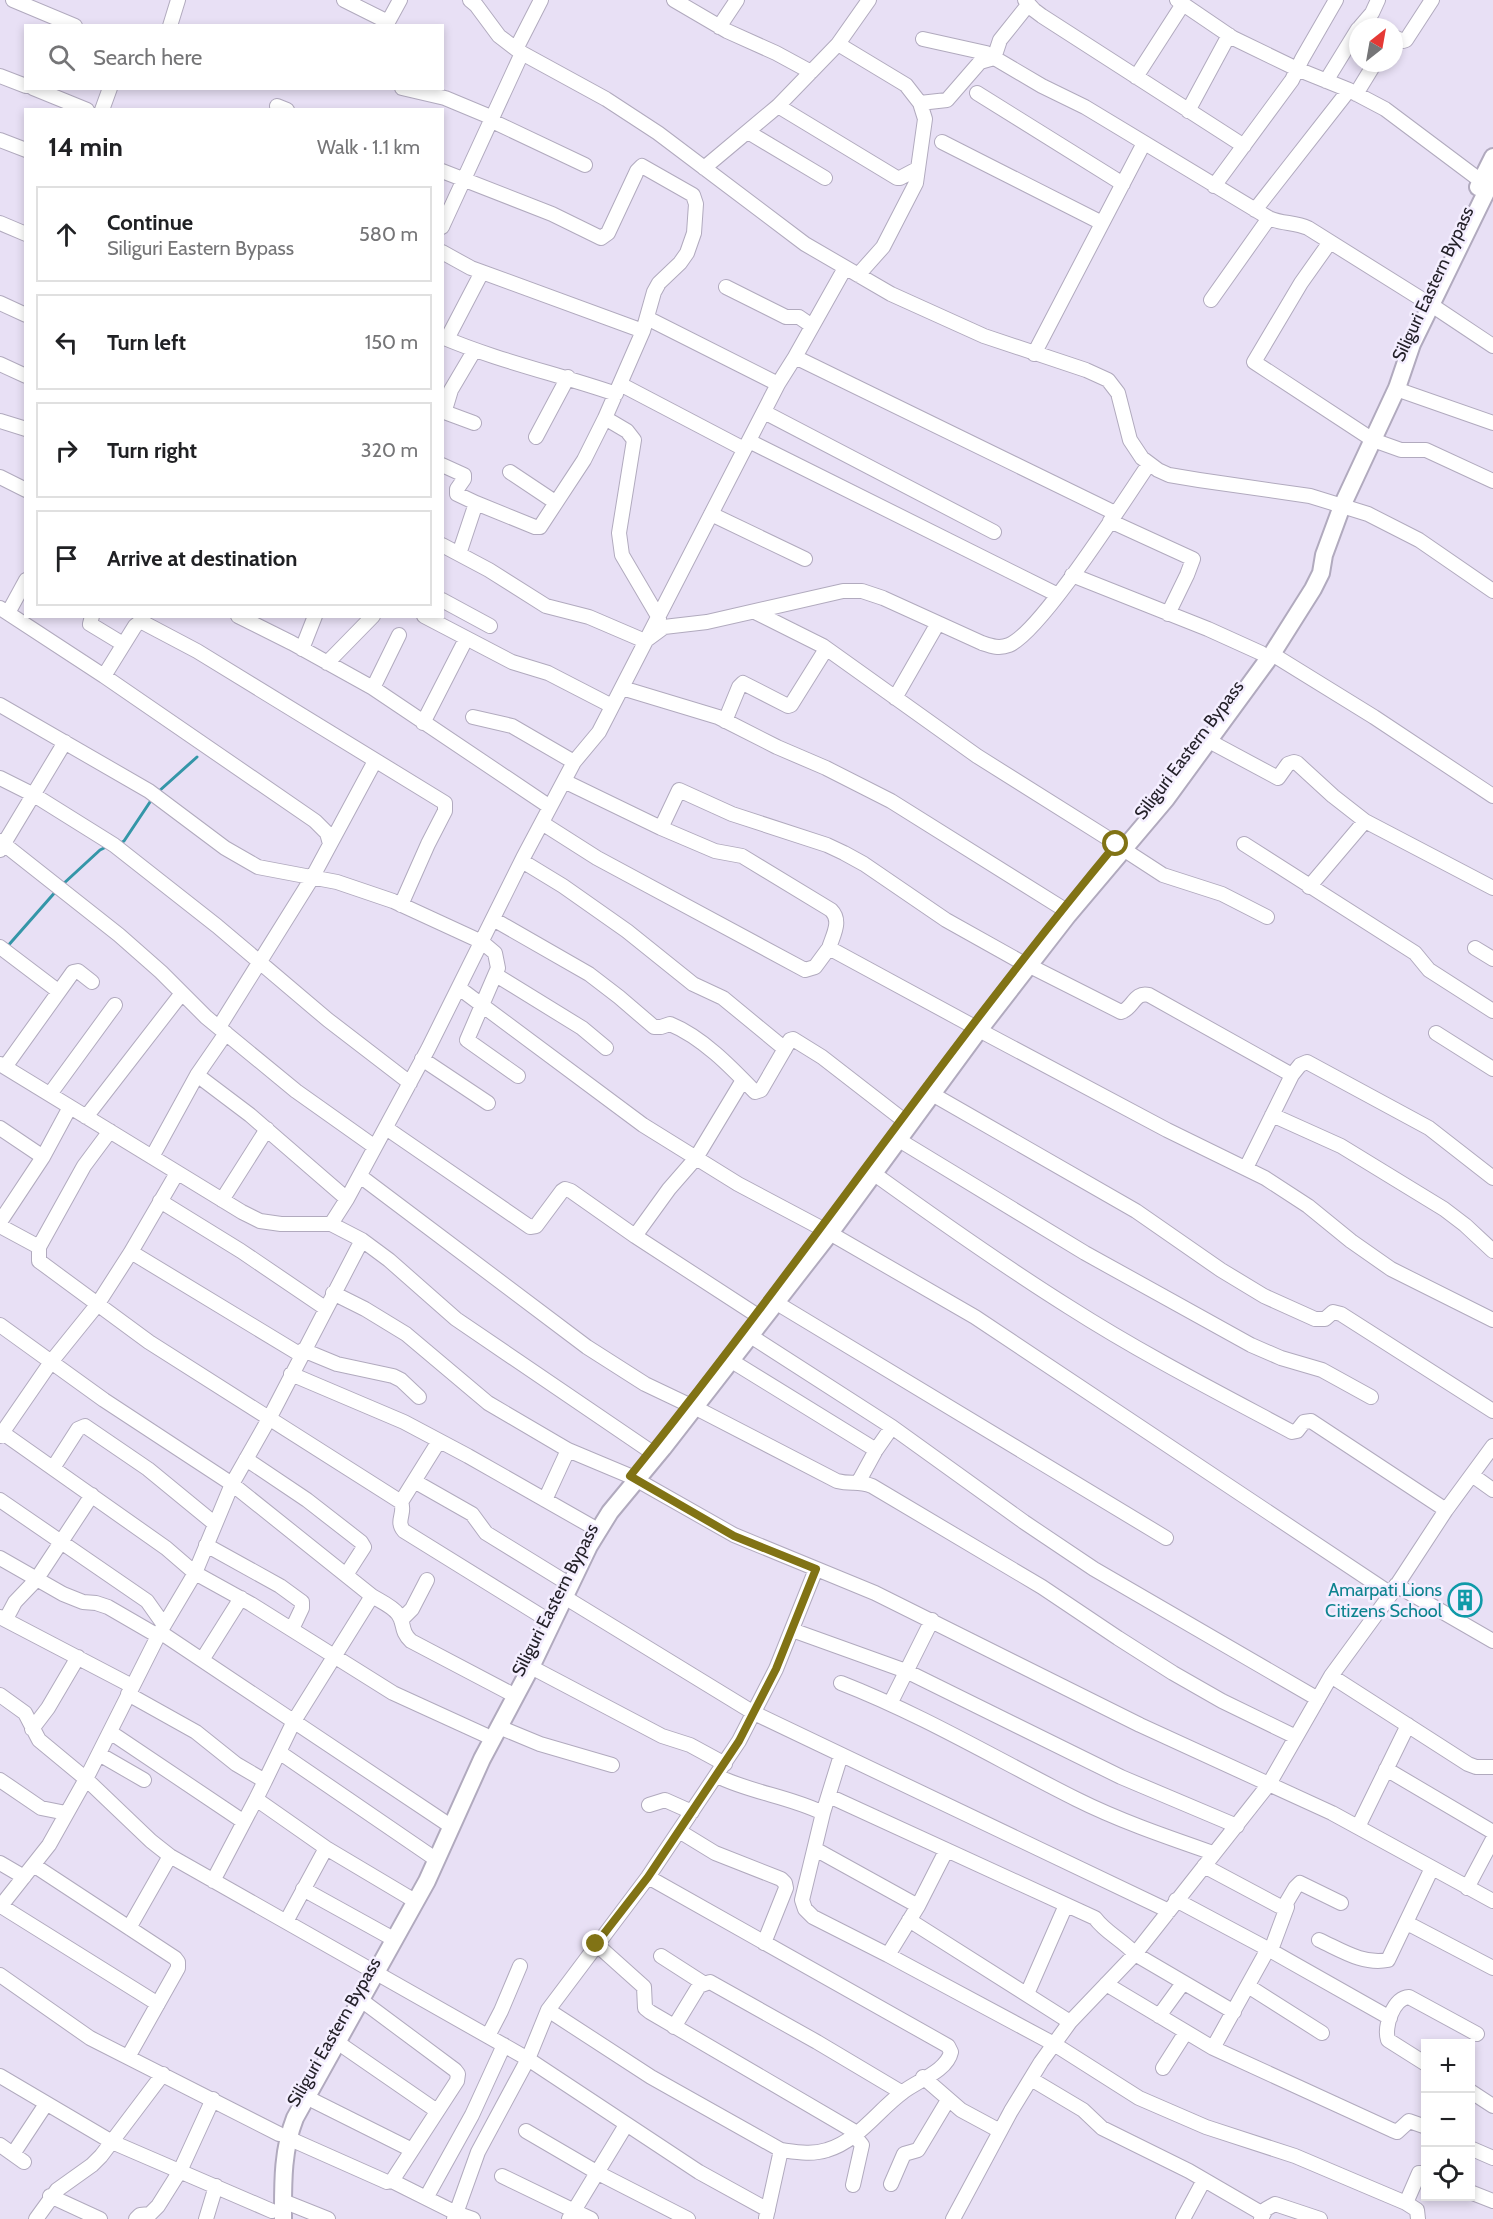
<!DOCTYPE html>
<meta charset="utf-8">
<style>
:root{--surface:#fff;--page:#f2f2f2;--text:#202124;--muted:#757577;--line:#e0e0e0}
body{margin:0;font-family:Cabin,sans-serif;background:var(--page);color:var(--text)}
.controls{position:absolute;right:18px;bottom:18px;display:grid;overflow:hidden;border-radius:0px;box-shadow:0 3px 9px #0003}
.controls button{width:54px;height:54px;display:grid;place-items:center;padding:0;border:0;border-bottom:2px solid var(--line);background:var(--surface);color:var(--text);font:30px sans-serif}
.compass{position:absolute;left:1349px;top:18px;width:54px;height:54px;border-radius:50%;background:var(--surface);box-shadow:0 3px 9px #0003;rotate:31deg}
.stop{position:absolute;width:18px;height:18px;margin:-14px;border:4px solid #817315;border-radius:50%;background:#fff}
.stop.end{background:#817315;border-color:#fff;box-shadow:0 2px 6px #0008}
.list{margin:0;padding:0;list-style:none}
h2{display:flex;justify-content:space-between;align-items:center;height:78px;margin:0;padding:0 24px;font-size:26px}
h2 small{font-size:20px;font-weight:400;color:var(--muted)}
.list li{display:grid;grid-template-columns:39px 1fr auto;gap:18px;align-items:center;box-sizing:border-box;height:96px;margin:0 12px 12px;padding:0 12px;border:2px solid var(--line);border-radius:0px}
.list b{display:block;font-size:22px;white-space:nowrap}
.list p{margin:0;font-size:20px;white-space:nowrap;color:var(--muted)}
.list em{font-size:20px;font-style:normal;color:var(--muted)}
.icon{flex:none;width:33px;height:33px;fill:none;stroke:currentColor;stroke-width:2;stroke-linecap:round;stroke-linejoin:round}
.map{position:relative;flex:none;width:1493px;height:2219px;overflow:hidden}
.search{position:absolute;background:var(--surface);box-shadow:0 3px 9px #0003;left:24px;top:24px;width:420px;height:66px;display:flex;align-items:center;gap:15px;box-sizing:border-box;padding:0 21px;border-radius:0px;color:var(--muted);font-size:22px}
.panel{position:absolute;background:var(--surface);box-shadow:0 3px 9px #0003;left:24px;top:108px;width:420px;height:510px;border-radius:0px}
.map>svg:first-child{display:block}
.lines{fill:none;stroke-linecap:round;stroke-linejoin:round}
.stream{stroke:#3496a8;stroke-width:3}
.minor-casing{stroke:#b1aabe;stroke-width:16}
.major-casing{stroke:#b1aabe;stroke-width:20}
.minor{stroke:#fff;stroke-width:14}
.major{stroke:#fff;stroke-width:16}
.route{stroke:#817315;stroke-width:8}
.labels{text-anchor:middle;dominant-baseline:central;stroke-width:5;stroke-linejoin:round;paint-order:stroke}
.street-label{font-size:18px;fill:#242129;stroke:#f4eeff}
.culture-label{font-size:18px;fill:#0d838f;stroke:#f4eeff;text-anchor:end}
</style>
<div class="map">
<svg width="1493" height="2219" viewBox="0 0 1493 2219">
<rect width="100%" height="100%" fill="#e8e0f5"/>
<g class="lines">
<path class="stream" d="M158,792l39,-35
M119,844l5,-3 28,-42
M62,885l38,-35 6,-3
M6,948l51,-58"/>
<defs>
<path id="minor" d="M13,0l62,26
M344,0l44,22 12,-22
M470,0l6,5 23,31 21,16 86,47 52,34 147,111 86,50 93,42 102,34 22,10 10,13 12,47 12,18 16,12 11,5 30,5 111,16 58,18 51,26 74,51
M674,0l53,31 49,22 35,19
M1025,0l9,10 8,6 202,130
M1177,0l56,38 64,31 52,21 36,19 96,72
M170,26l8,-26
M719,27l18,-27
M1360,27l12,-14 6,-13
M1394,37l9,4 3,-1 26,-40
M923,39l63,14 56,33 43,21 184,111c13,6 26,4 39,10l115,72
M838,44l68,41 14,18 5,16 -9,64 -33,64 -25,28
M516,49l25,-49
M0,76l26,10
M1136,77l47,-73
M1326,81l32,-52
M33,88l54,22
M402,88l43,10 48,20
M977,93l146,91
M1356,94l19,-31
M920,103l27,-3 33,-38 14,-4 6,-18 28,-35
M277,106l10,4
M778,106l119,72h3l17,-9
M102,110l8,-22
M1188,111l41,-76
M492,121l93,44
M748,132l77,46
M0,140l26,10
M942,142l160,81
M704,168l74,-62 60,-62 31,-44
M442,171l110,43 49,24 7,-5 29,-62 5,-5 51,29 3,9 -2,29 -7,20 -7,10 -21,20 -5,9 -11,39 -38,87 22,13 7,9 -15,93 3,22 37,63
M1214,186l78,-106 10,-21 34,-59
M1255,210l94,-120
M0,223l26,11
M442,227l80,-174
M1330,242l-29,41 -47,79 119,78 28,10h25l67,31
M442,252l29,16 172,63
M726,287l60,30h13l13,9
M1211,300l58,-82
M0,303l26,12
M1430,304l63,42
M647,318l131,66
M442,337c56,24 116,37 174,57
M447,339l35,-67
M474,351l-23,39 -6,20 2,3 27,10
M1034,354l110,-211
M795,357l320,156
M0,364l26,12
M620,384l124,65
M1396,389l97,34
M764,412l230,120
M0,421l26,8
M536,437l32,-60
M749,441l309,154
M442,465l22,10v4l-7,10v5l19,9 -17,51
M510,472l45,30
M0,477l26,13
M476,503l59,24h5l44,-67 21,-42
M711,514l94,45
M1110,521l83,38 -6,16 -19,39
M442,545l47,25 57,36 43,11 56,24 19,-14 43,-5 136,-31h19l21,7 99,45c9,3 17,6 27,2 32,-13 116,-146 140,-181
M1072,575l136,54 53,24
M442,600l48,26
M0,608l104,68 211,145 12,12 3,11
M755,612l68,34 154,110 140,88
M8,613l18,-33
M92,616l-2,8 33,20
M238,616l54,27 81,45 177,119
M424,616l88,46 36,11 64,33
M302,649l13,-33
M1272,654l102,63 119,79
M327,663l46,-47
M104,676l31,-50 5,-4 4,1 53,28 248,152v8l-17,33 -27,61
M373,688l26,-53
M622,688l96,29 59,30 49,21 65,33 171,107
M895,698l43,-75
M0,705l149,86 76,57 33,19 79,15 56,19 89,41 13,11 3,15 -31,72 51,36
M473,717l39,9 62,36
M725,721l14,-34 4,-4 45,23 3,-1 35,-56
M423,723l43,-84
M1209,741l69,37 10,-14 6,-2 3,1 36,33 32,25 128,67
M0,778l34,17 80,50 103,81 111,94 82,63
M564,781l97,47 18,-38 53,24 95,31 17,8 20,11 82,56 75,42
M542,823l55,35 208,112 10,-3 14,-19 142,77
M661,828l54,23 27,5 89,54c11,11 2,25 -2,38
M0,841l119,94 42,37 45,45 90,74 79,56
M1244,844l171,109 14,17 64,41
M1123,849l40,26 59,19 45,23
M0,850l65,-108
M522,861l41,25 64,45 66,53 30,14 62,51
M1309,887l56,-66
M493,919l96,55 30,23 35,30h7l9,-3c32,13 61,43 85,68l6,-2 29,-50 3,-1 29,18 80,62
M0,947l58,44
M1475,948l18,11
M1030,966l91,46c12,-3 13,-21 28,-17l143,80
M496,975l86,53 24,20
M459,988l184,137 95,59 83,44 154,89 416,277
M219,1027l93,-149 63,-117
M979,1030l188,100 98,48 43,28 43,35 40,28 102,51
M1436,1033l57,36
M422,1059l66,44
M0,1064l242,148 18,9 21,3h50l31,16 27,20 67,59 194,132
M5,1067l68,-95 5,-1 14,11
M197,1075l53,40 97,84
M50,1094l65,-89
M932,1094l204,117 85,59 43,26 51,23h10l8,-7 8,2 152,97
M1272,1115l69,31 103,63 21,16 28,26
M86,1117l96,-124
M0,1128l43,29
M386,1128l144,99 6,-1 26,-35 3,-2 6,2 64,45 120,78
M899,1140l186,113 166,92 30,13 41,12 49,27
M152,1157l45,-82 29,-42
M1246,1168l46,-93 8,-10 7,-3 122,66 64,50
M177,1173l-46,79 170,103
M873,1173c64,46 129,92 196,134 72,46 148,85 223,125l5,-1 7,-9 7,-1 135,89
M360,1176l227,171 58,37 42,20
M222,1200l45,-71
M160,1201l81,50 84,57
M0,1222l43,-65 27,-50
M331,1224l16,-25 81,-150 95,-191 51,-96 25,-30 179,-348 17,-27 50,-89
M0,1226l39,21v14l110,81 252,160
M635,1236l34,-47 27,-31 47,-78
M39,1247l45,-81 26,-35
M333,1293l32,16 41,25 82,69 80,47 62,26 104,59 141,58 265,132 192,88 161,88
M775,1302l391,236
M0,1325l104,75 128,84 140,112c8,5 20,10 26,18 7,9 2,17 13,27l97,51
M749,1335l143,92 132,95 70,47 224,130
M303,1350l34,14 56,12 8,4 18,17
M730,1360l146,90
M291,1374l113,48 64,34 123,70
M694,1407l143,74c15,4 20,-1 35,5l170,101 76,51 55,35 49,28 74,36
M0,1431l166,117 29,25 56,31 142,89 92,42
M0,1436l51,-74 46,-57 34,-53
M439,1441l-38,61c5,11 -6,19 3,29l142,88
M246,1459l61,41 54,42 3,5 -18,28
M53,1468l25,-39 7,-3 63,43 67,55
M1472,1475l21,15
M414,1481l58,33 14,19 78,48
M859,1481l17,-31 16,-23
M0,1500l147,101 17,24
M545,1500l23,-50
M206,1545l74,41 22,16v6l-10,21
M0,1558l63,36 20,8 13,1 12,4 50,29
M1396,1585l97,56
M566,1598l188,115 415,198
M0,1617l132,69
M6,1619l9,-17 21,-22 56,-85
M401,1620l11,-11 15,-29
M792,1630l114,41 215,106 116,49
M160,1632l286,191
M202,1660l39,-62
M531,1667l131,69 28,9 35,19
M1331,1676l137,88 8,3h17
M841,1683c82,32 157,77 235,116 44,22 91,38 137,54
M128,1694l68,38 40,32 29,17 29,-60 78,-125
M0,1695l25,18 14,27 47,39 65,62 19,15 358,203 171,113 69,38
M891,1702l41,-82
M499,1727l41,17 72,21
M32,1729l16,-21 30,-51
M110,1732l134,90
M279,1752l152,104
M99,1754l45,26
M841,1755l-18,58 -21,87 3,9 8,8 75,38 166,89 85,54 67,29 89,29 111,47 11,7 1,9
M1386,1769l107,63
M717,1776c35,17 71,20 106,37
M0,1780l41,28 25,5
M265,1781l-9,18 70,49 84,50
M829,1796l266,122c11,15 28,22 40,36l99,58
M649,1805l16,-5 27,12
M1358,1827l50,-102
M679,1831l36,22 66,26 4,4 1,5 -22,55
M815,1849l103,57
M0,1863l24,14
M35,1866l140,92 3,4v6l-50,89
M1204,1866l75,40 6,-1 10,-17 5,-5 41,20
M648,1877l300,169 3,6c-4,19 -34,29 -48,40 -25,18 -45,49 -76,58 -15,5 -31,2 -46,0l-15,68
M213,1881l43,-82
M1467,1888l26,-49
M303,1889l85,47
M1176,1900l92,49 122,69
M1,1906l157,98
M0,1907l49,-62 37,-66 74,-147 35,-59 37,-89 38,-67 92,-177
M287,1920l39,-72
M909,1920l161,102
M1407,1923l86,45
M129,1928l41,-72
M1319,1940c22,10 44,25 69,20l44,-92
M596,1944l48,43 1,21 5,4 207,121
M888,1955l30,-49 28,-55
M661,1956l42,27
M0,1975l90,63 189,96
M1106,1984l107,64 179,82 5,2 12,-11 17,6
M1248,1986l74,47
M1027,1994l39,-89
M548,2010l103,67 130,73
M1159,2016l24,-33
M674,2027l25,-41 11,-4 107,60 84,50
M488,2036l13,-25 19,-45
M337,2042l100,69
M1213,2048l55,-99 3,1 16,-43
M1426,2064l-38,-24c-4,-13 5,-42 21,-43l68,37
M1163,2068l23,-36
M0,2076l112,66 160,69
M923,2077l38,33 39,21
M1031,2079l52,31 19,18 87,43 74,43
M1470,2091l23,15
M306,2097l106,53
M526,2131l72,42 90,46
M288,2138l99,44 5,-1 65,-100 1,-7 -3,-4 -94,-70
M0,2145l24,17
M1470,2148l23,10
M13,2154l33,-50
M502,2176l89,43
M392,2181l64,32 17,6
M891,2184l13,-30 14,-4 30,-50
M853,2185l9,-40 -8,-10
M1470,2192l23,9
M50,2196l50,23
M426,2198l46,-83 32,-70
M283,2201l45,18
M1406,2203l13,-30h7
M36,2219l21,-29 35,-25 9,-9 62,-82
M136,2219l4,-4 10,-1 8,-8 22,-35 33,-72
M206,2219l10,-33
M454,2219l24,-67 50,-93 20,-49 100,-133 91,-136 37,-72 40,-100
M569,2219l57,-94
M953,2219l58,-108 30,-49 29,-40 65,-68 134,-170 62,-108 60,-82 55,-84 47,-64
M1183,2219l21,-39
M1261,2219l5,-10 9,-5 45,15"/>
<path id="major" d="M1478,187l15,-30
M283,2219c0,-34 -1,-68 12,-101l132,-237 55,-122 49,-92 58,-121 21,-34 53,-64 167,-215 149,-203 89,-115 98,-116 106,-145 41,-65 8,-16 3,-18 18,-49 55,-118 15,-44 81,-166"/>
</defs>
<use href="#minor" class="minor-casing"/>
<use href="#major" class="major-casing"/>
<use href="#minor" class="minor"/>
<use href="#major" class="major"/>
</g>
<g class="lines">
<path class="route" d="M596,1944l52,-67 91,-136 37,-72 40,-100 -82,-33 -104,-60c167,-207 316,-428 486,-632"/>
</g>
<defs>
<symbol id="building-ring" viewBox="-11 -11 22 22"><circle r="9.5" fill="#f4eeff" stroke="#0f9aa8" stroke-width="1.5"/><path d="M-4-6H4V6H1V3H-1V6H-4ZM-2.5-4.3h1.7v1.8h-1.7ZM.8-4.3h1.7v1.8H.8ZM-2.5-1h1.7V.8h-1.7ZM.8-1h1.7V.8H.8Z" fill="#0f9aa8"/></symbol>
</defs>
<g fill-rule="evenodd">
<use href="#building-ring" x="1446" y="1581" width="38" height="38"/>
</g>
<g class="labels">
<g class="street-label">
<text transform="translate(1433 284) rotate(-65)">Siliguri Eastern Bypass</text>
<text transform="translate(1189 750) rotate(-53)">Siliguri Eastern Bypass</text>
<text transform="translate(555 1600) rotate(-63)">Siliguri Eastern Bypass</text>
<text transform="translate(334 2032) rotate(-60)">Siliguri Eastern Bypass</text>
</g>
<g class="culture-label">
<text x="1442" y="1590">Amarpati Lions<tspan x="1442" dy="21">Citizens School</tspan></text>
</g>
</g>
</svg>
<div class="controls">
<button>+</button>
<button>−</button>
<button><svg class="icon" aria-label="locate" viewBox="0 0 24 24"><circle cx="12" cy="12" r="6"/><path d="M12 2v4M12 18v4M2 12h4M18 12h4"/></svg></button>
</div>
<svg class="compass" viewBox="-18 -18 36 36"><path d="M0-13l5 13h-10z" fill="#e53935"/><path d="M0 13l5-13h-10z" fill="#757577"/></svg>
<div class="stop" style="left:1116px;top:844px"></div>
<div class="stop end" style="left:596px;top:1944px"></div>
<div class="search"><svg class="icon" aria-label="search" viewBox="0 0 24 24"><circle cx="10" cy="10" r="6"/><path d="M15 15l6 6"/></svg>Search here</div>
<section class="panel">
<h2>14 min<small>Walk · 1.1 km</small></h2>
<ul class="list">
<li><svg class="icon" aria-label="ahead" viewBox="0 0 24 24"><path d="M12 20V5M6 11l6-6 6 6"/></svg><div><b>Continue</b><p>Siliguri Eastern Bypass</p></div><em>580 m</em></li>
<li><svg class="icon" aria-label="left" viewBox="0 0 24 24"><path d="M17 20v-9H6M10 6l-5 5 5 5"/></svg><div><b>Turn left</b></div><em>150 m</em></li>
<li><svg class="icon" aria-label="right" viewBox="0 0 24 24"><path d="M7 20v-9h11M14 6l5 5-5 5"/></svg><div><b>Turn right</b></div><em>320 m</em></li>
<li><svg class="icon" aria-label="arrive" viewBox="0 0 24 24"><path d="M6 21V4h12l-3 4 3 4H6"/></svg><div><b>Arrive at destination</b></div></li>
</ul>
</section>
</div>
